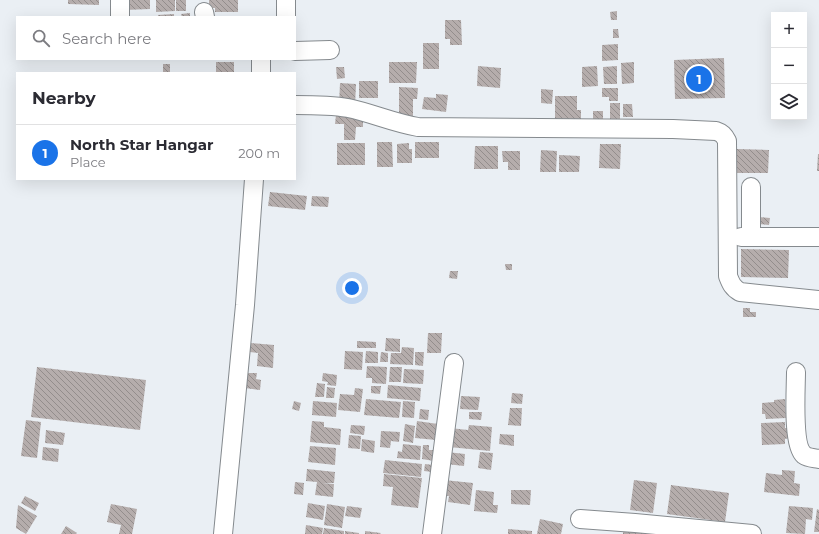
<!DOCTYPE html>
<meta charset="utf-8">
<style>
:root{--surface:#fff;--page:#f2f2f3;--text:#2b2b33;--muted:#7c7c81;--line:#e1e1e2;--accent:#1a73e8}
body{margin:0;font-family:Montserrat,sans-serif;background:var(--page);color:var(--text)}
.controls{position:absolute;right:12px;top:12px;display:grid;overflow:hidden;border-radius:0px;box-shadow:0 4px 16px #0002}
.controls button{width:36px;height:36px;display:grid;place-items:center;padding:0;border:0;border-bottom:1px solid var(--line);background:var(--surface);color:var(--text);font:20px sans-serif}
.you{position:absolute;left:352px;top:288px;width:14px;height:14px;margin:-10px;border:3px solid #fff;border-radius:50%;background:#1a73e8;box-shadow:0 0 0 6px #1a73e833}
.badge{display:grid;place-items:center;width:26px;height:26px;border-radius:50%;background:var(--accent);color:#fff;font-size:13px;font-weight:700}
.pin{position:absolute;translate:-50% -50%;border:2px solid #fff;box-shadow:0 1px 4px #0006}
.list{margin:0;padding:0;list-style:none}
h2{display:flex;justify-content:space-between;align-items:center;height:52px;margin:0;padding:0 16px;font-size:17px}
h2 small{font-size:13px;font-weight:400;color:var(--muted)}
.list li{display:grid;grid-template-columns:26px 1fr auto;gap:12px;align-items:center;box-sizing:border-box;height:56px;padding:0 16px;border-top:1px solid var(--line)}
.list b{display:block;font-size:15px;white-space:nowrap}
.list p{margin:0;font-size:13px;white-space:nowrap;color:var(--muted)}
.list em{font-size:13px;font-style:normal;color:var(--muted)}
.icon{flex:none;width:22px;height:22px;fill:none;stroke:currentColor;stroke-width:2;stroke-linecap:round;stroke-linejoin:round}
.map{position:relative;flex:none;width:819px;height:534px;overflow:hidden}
.search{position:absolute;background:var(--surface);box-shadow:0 4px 16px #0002;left:16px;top:16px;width:280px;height:44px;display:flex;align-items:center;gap:10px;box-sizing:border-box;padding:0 14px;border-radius:0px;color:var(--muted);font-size:15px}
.panel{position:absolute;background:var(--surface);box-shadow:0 4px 16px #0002;left:16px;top:72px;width:280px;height:108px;border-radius:0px}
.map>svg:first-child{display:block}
.building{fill:url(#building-back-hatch)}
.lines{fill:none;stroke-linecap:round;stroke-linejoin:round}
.minor-casing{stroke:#858a8e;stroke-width:20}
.minor{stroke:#fff;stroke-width:18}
</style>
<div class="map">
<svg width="819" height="534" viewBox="0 0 819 534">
<defs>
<pattern id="building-back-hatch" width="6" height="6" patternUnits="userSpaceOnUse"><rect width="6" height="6" fill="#b5adac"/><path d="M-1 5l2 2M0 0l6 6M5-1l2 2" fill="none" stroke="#938d8c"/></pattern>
</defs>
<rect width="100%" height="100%" fill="#eaeff4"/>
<path class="building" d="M68,0h31v5l-31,-1z
M125,0h25v9l-25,1z
M156,0h19v11l-19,1z
M176,0h10v11h-10z
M209,0h29v12h-23v-4h-6z
M617,11v9h-6l-1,-8z
M190,13v4h-8l-1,-3z
M174,14v3h-16v-2z
M445,20h16l1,25h-12v-6h-5z
M613,29h5l1,9h-6z
M423,43h16v26h-16z
M618,44v16l-16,1v-16z
M724,58l1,40 -50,1 -1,-39z
M216,62h18v11h-18z
M389,62h28l-1,21h-27z
M634,62v21l-12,1 -1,-21z
M163,64h7v9h-7z
M478,66l23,2 -1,20 -23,-2z
M597,66l1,20 -16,1v-20z
M617,66v18h-13l-1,-17z
M336,67h8l1,11 -8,1z
M359,81h19v17h-19z
M340,83l16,1 -1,22 -16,-1z
M399,87l19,1 -1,11h-4v18h-14z
M602,88h16v13h-9v-4h-7z
M541,89l12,1 -1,14 -11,-1z
M436,94l12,1 -2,17 -24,-3 2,-12 12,1z
M555,96h22v14h4v14h-26z
M610,103h10v17h-10z
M623,104h9l1,13h-10z
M593,111h10v10h-10z
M336,115l27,1v11h-7l-1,13h-11v-16h-9z
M377,142h15l1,25h-16z
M415,142h24v16h-24z
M337,143h28v22h-28z
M409,143v6h3v14h-15v-19z
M600,144h21l-1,25 -21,-1z
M475,146h23v23h-24z
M737,149l32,1 -1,23h-31z
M541,150l16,1 -1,21h-16z
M502,151h18v19h-12v-8h-5z
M818,154h1v17h-2z
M559,155l21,1 -1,16h-20z
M270,192l37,4 -2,14 -37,-4z
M312,196l17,1 -1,10 -17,-1z
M759,217l11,1 -1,7 -11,-1z
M741,249l48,1 -1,28 -47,-1z
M505,264h7v6h-6z
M450,271h8l-1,8 -8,-1z
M743,308h7v4h6v5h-13z
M428,333h14l-1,20h-14z
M386,338l14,1v13l-15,-1z
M357,341l19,1v6h-19z
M250,343l24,2 -1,23 -16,-2 1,-13 -8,-1z
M402,347l12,1 -1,17 -23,-1 1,-11h10z
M345,351l18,1 -1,18 -18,-1z
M366,351l12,1v11h-13z
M381,352l7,1v9h-8z
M415,352h9l-1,14 -8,-1z
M367,366l20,1 -1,17 -14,-1v-5h-6z
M37,367l109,13 -6,50 -109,-13z
M390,367h12l-1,15h-12z
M404,369l20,1 -1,14 -20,-1z
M246,373h11l-1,6 5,1 -1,10 -15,-2z
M323,373l14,2 -1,11 -9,-1 1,-3 -6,-1z
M317,383l8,1 -1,13h-9z
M388,385l33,3 -1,13 -33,-3z
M371,386h10l-1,8 -9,-1z
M327,387l8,1 -1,10h-8z
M355,388l8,1 -3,23 -22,-2 2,-16 14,1z
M512,393l11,1 -1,10 -11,-1z
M461,396l19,1 -2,13 -18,-1z
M366,399l35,3 -2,16 -35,-3z
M785,399l1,19 -20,1 -1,-5h-3v-11l12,-1v-2z
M294,401l7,2 -2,8 -7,-2z
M313,401l24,2 -1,14 -24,-2z
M403,401l12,1 -1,16 -12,-1z
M510,408h12l-1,18 -13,-1z
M420,409l9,1 -1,10 -9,-1z
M469,412h13l-1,8 -12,-1z
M26,420l15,2 -4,36 -16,-2z
M312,421l12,1v5l17,2 -1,16 -30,-3z
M417,421l21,3 -2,16 -21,-2z
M785,422v6h3l1,10 -4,1v5l-23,1 -1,-22z
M405,424l10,2 -2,17 -10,-2z
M351,425l14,1 -1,9 -14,-2z
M469,425l23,2 -2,24 -41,-4 1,-19 18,2z
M46,430l19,3 -2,12 -18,-2z
M381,431l19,1 -1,10 -8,-1 -1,7 -10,-1z
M500,434l14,1v11l-15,-2z
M349,435l12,1 -1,13 -12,-1z
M362,439l13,2 -1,12 -13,-2z
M403,444l18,2 -1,14 -23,-2 1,-7 4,1z
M423,445h6v5h6l-1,11 -12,-2z
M310,446l26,2 -1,17 -27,-3z
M43,447l16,2 -1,13 -16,-2z
M447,452l18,2 -1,12 -18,-2z
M480,452l13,1 -2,17 -13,-2z
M385,460l37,4 -1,13 -38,-4z
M425,464l8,1 -1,7 -8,-1z
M307,469l28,3 -1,11h-11l11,1 -1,13 -18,-2 2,-13 -11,-1z
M782,470l13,1 -1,12 6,1 -1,12 -35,-4 2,-19 16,2z
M384,474l38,4 -4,30 -27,-3 2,-18 -10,-1z
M444,480l29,3 -3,22 -22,-3 1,-6 -6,-1z
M634,480l23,3 -4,30 -23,-3z
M295,482l9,1 -1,12 -9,-1z
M671,485l58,8 -4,29 -58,-8z
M476,490l18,2 -1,13h5l-1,8 -23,-2z
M511,490h20l-1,15 -19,-1z
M25,496l14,7 -4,8 -14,-8z
M308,503l17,3 -2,14 -17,-3z
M111,504l26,5 -5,25h-13l2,-9 -14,-3z
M327,504l18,3 -3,21 -18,-3z
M18,505l19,11 -11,18 -10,-6z
M347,506l15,2 -2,10 -15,-2z
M789,506l24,2 -1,12 -6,-1 -1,15 -19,-1z
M817,509l2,1v22h-5z
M540,519l23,5 -2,10h-24z
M306,525l17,3 -1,6h-17z
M66,526l11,7 -1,1h-15z
M623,526l23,2 -1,6h-22z
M324,528l20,3v3h-21z
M508,529l24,2v3h-24z
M345,531l14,2v1h-14z
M365,531l16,2 -1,1h-15z"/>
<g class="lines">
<defs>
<path id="minor" d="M120,0v17
M286,0v17
M204,12l1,5
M295,51l35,-1
M261,73v-14
M295,105c17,0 36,0 53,3 24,5 46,15 70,19l255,2 43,2c6,2 8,4 11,10l1,135c3,8 5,12 12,16l79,8
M751,236v-49
M741,237h78
M796,372c0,16 -4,73 8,83 4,3 10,3 15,4
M580,519l55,4 117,11
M223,534l22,-229 9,-126
M432,534l22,-171"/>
</defs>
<use href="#minor" class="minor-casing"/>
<use href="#minor" class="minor"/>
</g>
</svg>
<div class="controls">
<button>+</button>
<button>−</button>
<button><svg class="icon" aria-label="layers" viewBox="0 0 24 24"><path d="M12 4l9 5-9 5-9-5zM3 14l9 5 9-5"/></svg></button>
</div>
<div class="you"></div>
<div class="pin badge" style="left:699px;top:79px">1</div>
<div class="search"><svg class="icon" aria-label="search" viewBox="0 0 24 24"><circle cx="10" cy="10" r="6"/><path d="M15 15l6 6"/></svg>Search here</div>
<section class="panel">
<h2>Nearby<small></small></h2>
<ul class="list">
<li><span class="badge">1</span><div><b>North Star Hangar</b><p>Place</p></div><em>200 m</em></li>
</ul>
</section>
</div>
